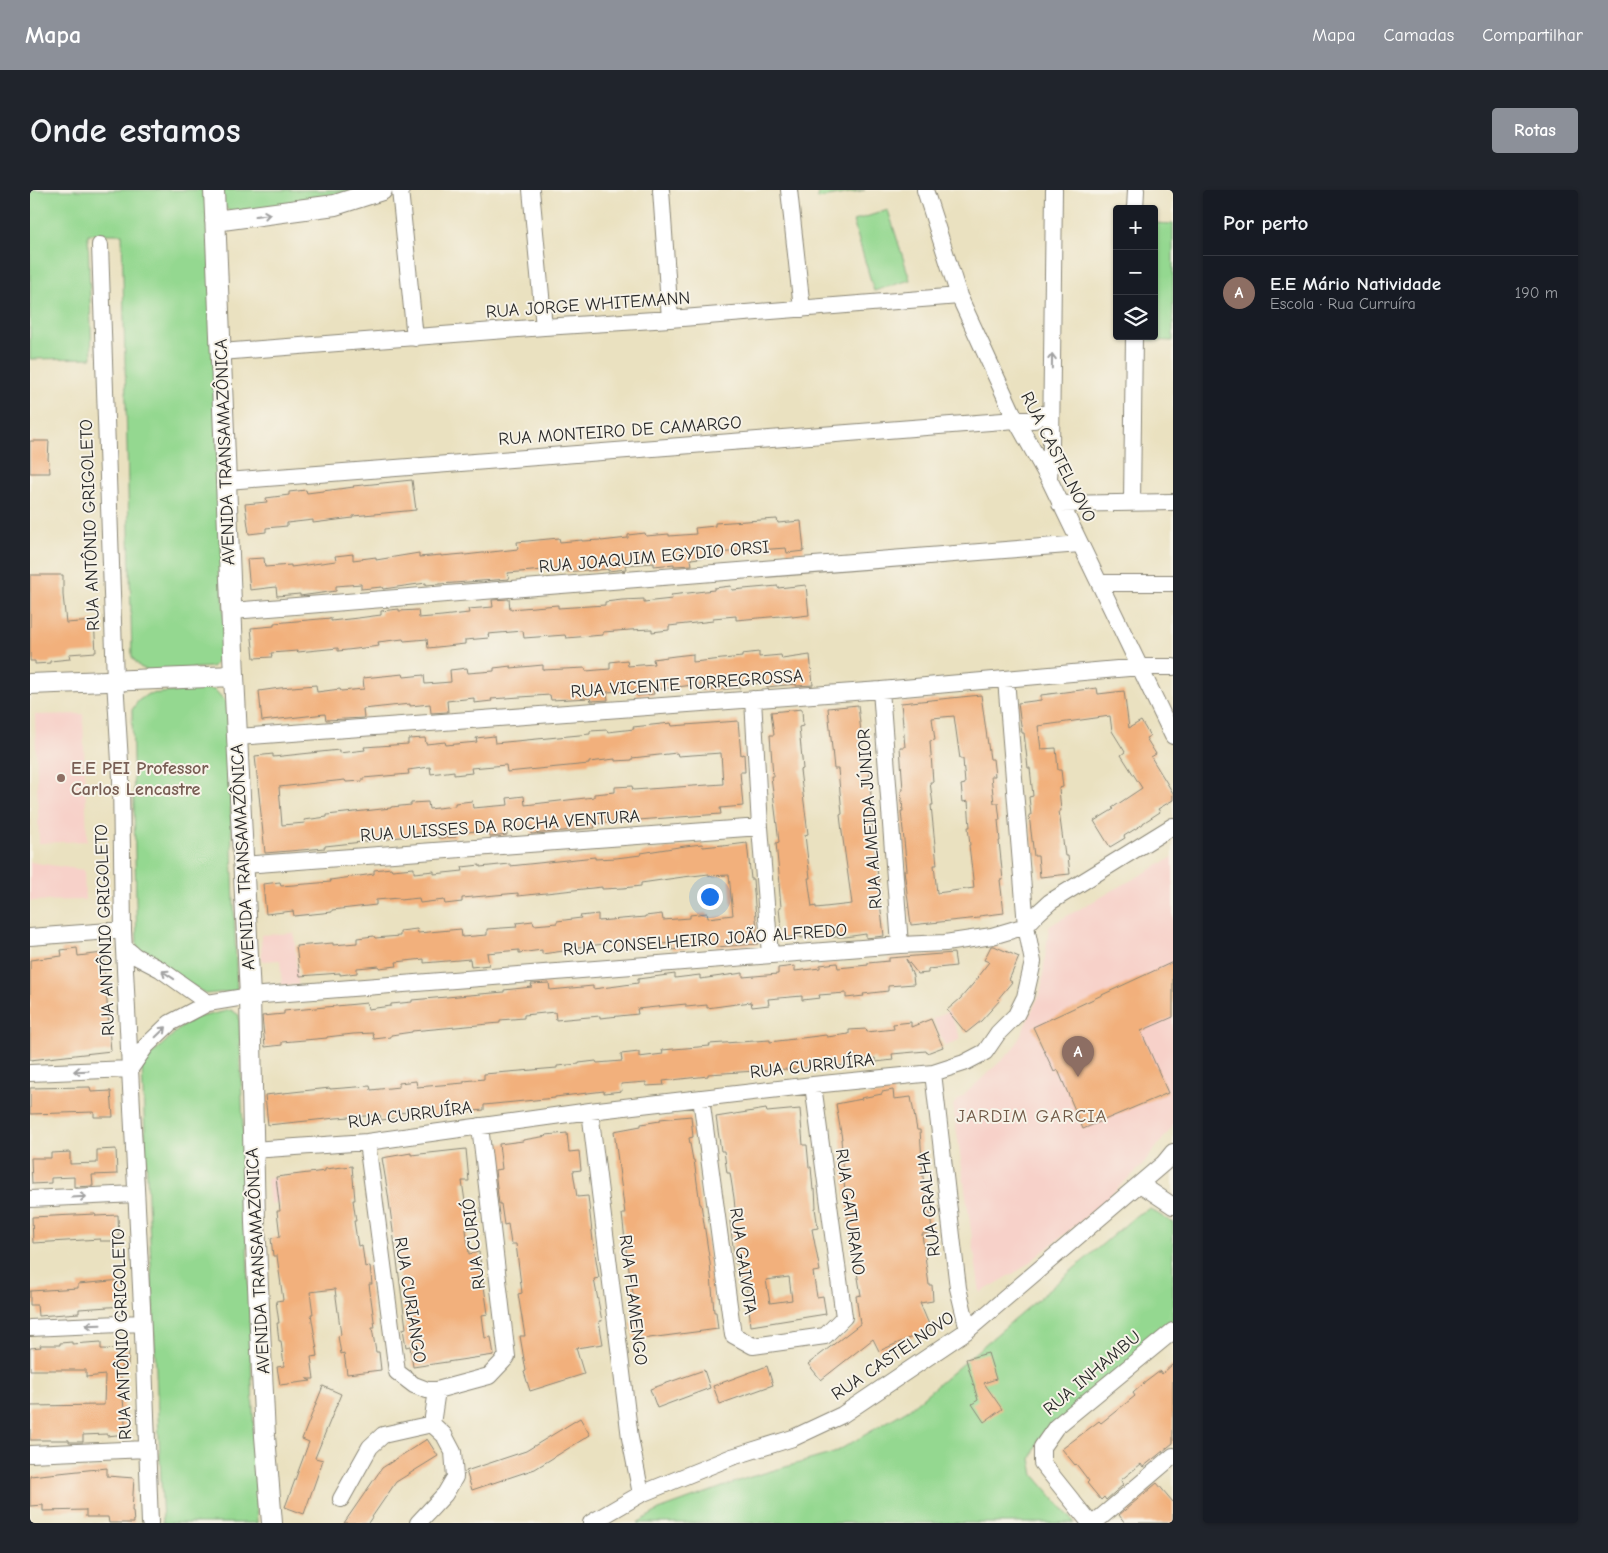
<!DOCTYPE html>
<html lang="pt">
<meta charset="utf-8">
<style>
:root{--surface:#171b24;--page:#20242c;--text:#f1f3f6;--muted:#9ea1a6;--line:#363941;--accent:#8c9099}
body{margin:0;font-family:"Comic Neue",sans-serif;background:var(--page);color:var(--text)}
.controls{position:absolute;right:15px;top:15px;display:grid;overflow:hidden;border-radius:5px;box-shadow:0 1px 4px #0004}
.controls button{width:45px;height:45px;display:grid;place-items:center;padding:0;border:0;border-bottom:1px solid var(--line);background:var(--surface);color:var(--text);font:25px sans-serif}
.you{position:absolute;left:679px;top:706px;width:18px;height:18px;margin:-12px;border:4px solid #fff;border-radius:50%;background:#1a73e8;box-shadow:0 0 0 8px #1a73e833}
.badge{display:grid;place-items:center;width:32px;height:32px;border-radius:50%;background:var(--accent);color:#fff;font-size:16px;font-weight:700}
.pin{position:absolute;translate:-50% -41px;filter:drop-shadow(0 1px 2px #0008)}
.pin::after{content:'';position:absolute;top:26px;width:18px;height:15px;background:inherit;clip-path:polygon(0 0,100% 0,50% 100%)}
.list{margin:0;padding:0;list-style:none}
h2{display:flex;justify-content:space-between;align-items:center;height:65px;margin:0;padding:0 20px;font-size:21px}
h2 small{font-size:16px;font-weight:400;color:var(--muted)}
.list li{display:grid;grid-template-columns:32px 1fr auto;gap:15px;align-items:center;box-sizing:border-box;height:75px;padding:0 20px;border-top:1px solid var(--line)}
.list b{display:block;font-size:19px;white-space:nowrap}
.list p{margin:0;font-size:16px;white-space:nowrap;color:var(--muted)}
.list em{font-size:16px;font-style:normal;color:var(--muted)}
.icon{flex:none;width:28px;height:28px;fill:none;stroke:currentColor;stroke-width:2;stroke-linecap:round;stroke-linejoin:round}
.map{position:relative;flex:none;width:1143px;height:1333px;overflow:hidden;border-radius:5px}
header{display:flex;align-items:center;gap:30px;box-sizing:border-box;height:70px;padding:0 25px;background:var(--accent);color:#fff}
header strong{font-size:24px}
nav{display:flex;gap:28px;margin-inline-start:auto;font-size:18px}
.intro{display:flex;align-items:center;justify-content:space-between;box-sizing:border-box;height:120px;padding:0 30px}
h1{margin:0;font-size:35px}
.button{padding:12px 22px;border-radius:5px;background:var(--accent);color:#fff;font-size:18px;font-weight:700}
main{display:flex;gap:30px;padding:0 30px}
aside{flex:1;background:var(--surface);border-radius:5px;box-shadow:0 1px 4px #0004}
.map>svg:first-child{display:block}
.built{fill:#f7d1c9}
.green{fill:#94d890;stroke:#60825e}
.building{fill:#f2b07c;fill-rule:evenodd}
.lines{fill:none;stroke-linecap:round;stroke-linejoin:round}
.minor-casing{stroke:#8a8676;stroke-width:18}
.tertiary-casing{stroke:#8a8676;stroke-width:22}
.minor{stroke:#fff;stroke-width:16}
.tertiary{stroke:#fff;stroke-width:20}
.oneway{stroke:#a0a0a0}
.education-dot{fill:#8d6e63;stroke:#f7f3e8;stroke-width:2}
.labels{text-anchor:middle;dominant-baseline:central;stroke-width:4;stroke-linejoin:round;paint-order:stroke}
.street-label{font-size:18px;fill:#2b2b2b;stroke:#f7f3e8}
.education-label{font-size:18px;font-weight:bold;fill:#785e54;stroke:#f7f3e8;text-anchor:start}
.neighbourhood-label{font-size:19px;letter-spacing:1px;fill:#715a47;stroke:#f7f3e8}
</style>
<header>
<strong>Mapa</strong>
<nav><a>Mapa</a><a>Camadas</a><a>Compartilhar</a></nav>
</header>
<div class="intro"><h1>Onde estamos</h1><a class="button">Rotas</a></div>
<main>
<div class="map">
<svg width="1143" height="1333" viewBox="0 0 1143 1333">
<rect width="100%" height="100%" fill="#f7f3e8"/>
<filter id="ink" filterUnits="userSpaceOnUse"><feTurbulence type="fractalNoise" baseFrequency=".02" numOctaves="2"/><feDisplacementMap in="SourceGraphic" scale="10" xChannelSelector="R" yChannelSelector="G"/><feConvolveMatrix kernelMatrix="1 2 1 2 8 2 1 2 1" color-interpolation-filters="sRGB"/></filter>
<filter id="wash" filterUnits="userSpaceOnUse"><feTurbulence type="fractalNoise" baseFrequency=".0096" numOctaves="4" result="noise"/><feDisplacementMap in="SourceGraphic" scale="20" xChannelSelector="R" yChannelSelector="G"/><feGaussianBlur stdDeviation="1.12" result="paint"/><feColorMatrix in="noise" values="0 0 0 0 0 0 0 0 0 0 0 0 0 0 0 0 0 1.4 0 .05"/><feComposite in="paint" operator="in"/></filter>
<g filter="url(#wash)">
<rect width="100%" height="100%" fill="#eae1c0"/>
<path class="built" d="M53,524l4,127 -48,2 -4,-128z
M1143,667v269l-32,41 -61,55 -59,47 -41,24 -27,-188 61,-56 27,-58 8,-65z
M0,672l54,8 1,30 -55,1z
M264,743l4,52h-16l-2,-25 -18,1 -1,-26z
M919,821l12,28 -16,7 -12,-27z
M469,954l3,25 -9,1 -2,-25z
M246,987l3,25 -9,2 -3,-26z"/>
<path class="green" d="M0,0h177l18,454 -2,13 -11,10 -63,4 -9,-4 -8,-10 -10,-423h-34l4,124 -62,1z
M192,0h137l-31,12 -96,11 -10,-8z
M787,0h48l-47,9z
M858,20l22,70 -36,11 -21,-70z
M1124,33l19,1v117l-32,-1v-4h13z
M177,499l8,1 12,13 10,288 -31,3 -69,-43 -5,-241 6,-9 10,-7z
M201,820l8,5 18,508h-94l-21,-455 3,-7 34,-32 16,-11z
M1120,1019l23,14v103l-134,113 -8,20 3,16 41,48h-438l22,-13 88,-32 87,-25 75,-44 229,-195z"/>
<g id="blocks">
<path class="building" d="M0,251h19l-1,19 1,1 1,12h-20z
M382,290l4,30 -63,6v2l-40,5v-3l-26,3v3l-21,2v4l-17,2 -4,-30 22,-2 -1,-4 23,-3v-3l17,-2 1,3 47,-6 -1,-1z
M747,329l1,4 23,-2 3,30 -17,2 -1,-5 -71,5 1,3 -25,3 1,6 -18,1v-2l-20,2v-3l-29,2 1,4 -18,2v-2l-21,2v-1l-20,2v-4l-59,5 1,6 -83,6v-2l-43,6 -1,-2 -21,2v-5l-25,2v5l-36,5v-2l-23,2 -1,-9 -26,3 -3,-31 17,-1 1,9 26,-2v2l45,-6 -1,-5 18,-2v6l23,-3v3l43,-7v4l22,-2v1l23,-2 1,1 53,-6 -1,-7 42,-4 1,4 22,-2v1l19,-1v1l27,-3v-3l17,-2 1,3 23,-2v2l27,-2 -1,-6 20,-2v-3z
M0,385h33v20l3,28 28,-2 2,31 -27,2 1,5 -20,2v2l-15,1v-3h-5z
M776,395l3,30 -17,2v-2l-56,5v-4l-23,2v3l-44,5v4l-17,2v-3l-22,1 -27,2v3l-37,3 -1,-3 -41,3 -1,-7 -35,3 1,4 -24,2v4l-37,4 -1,-9 -23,2 -1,-2 -25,3 1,4 -23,3 -18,2v-3l-40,4 -1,-1 -26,2 1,4 -18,1 -3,-30 23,-2v-3l57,-5v3l27,-3 23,-3v-4l18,-2v2l19,-1 1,8 23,-2 27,-3 -1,-4 25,-2 -1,-7 17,-1 1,10 48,-4v3l47,-3v-3l17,-2 22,-1v3l28,-3 -1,-4 43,-5v-2l17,-2 1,4 46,-4v2z
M729,462v5l22,-2 1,4 28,-4 3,30 -17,1v-2l-29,3v-5l-28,3 1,3 -38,3 -1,-7 -48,6 1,4 -17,2 -1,-6 -29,2 1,8 -17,1 -1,-3 -39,2 -1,-5 -59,4 1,2 -18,2v-5l-27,3 1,11 -17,1 -1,-9 -20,2v-2l-47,5 1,9 -38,2 -1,-6 -63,7 -3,-30 21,-3 36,-3 1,7 23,-3 1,2 23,-2 -1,-11 40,-4 1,3 20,-2 1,9 26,-2 -1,-12 17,-2 1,5 26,-2v-3l17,-2v2l32,-3v5l42,-2 1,3 24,-2v-7l17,-2 1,6 26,-2 -1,-5 22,-3 18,-2v8l49,-5v-3z
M1067,498l1,6 26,-3 5,37 12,-7 9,15 -4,2 10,16 -5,3 22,36v7l-15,9 2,3 -17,11v1l-19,12 1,2 -15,9 -16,-26 20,-12 -2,-1 30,-20 -21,-33 4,-3 -13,-21 -2,-15 -72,10 3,23 15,-1 2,22h3l2,17 -4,1 2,23h-2l6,45h3l2,18 -30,3 -2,-21h-4l-5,-41h2l-2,-18 4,-1 -3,-28h-2l-4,-35h-2l-4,-30 23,-3v-5z
M951,505l9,64h3l2,17h-4l3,27h4l2,17h-2l2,21h-1l4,39h-3l4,33 -25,3v2l-68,7 -5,-40 -2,-15h3l-6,-59h2l-2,-20 2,-1 -3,-43h5l-4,-44zM924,526l6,43h3l2,25 -4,1 2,17 5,-1 2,26h-2l2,18h-1l5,43 -37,5 -3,-28h3l-6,-60h2l-3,-23h3l-3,-41 5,-1 -3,-22z
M828,515l7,64h4l3,39h-2l8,69h1l2,17h-2l5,42 -18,2v-4l-21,3h-22v-1l-22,2v-2l-19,2 -3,-30 2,-1 -2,-23h1l-4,-41 3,-1 -8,-66h2l-3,-41h4l-3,-23 31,-3 1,17 -4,1 4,42 -3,1 8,64 -3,1 5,43h-2l4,29 4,-1v2l36,-4 -10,-72 -2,-17 2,-1 -4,-45h-4l-6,-61z
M708,531l3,34 3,-1 1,18h-5l3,34 -23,2 1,6 -83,6 -1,-5 -23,3 1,4 -21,2 1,4 -64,6v-8l-25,3 1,6 -17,2 -1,-7 -34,3 1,4 -18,1v-7l-27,3v2l-21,2v1l-65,7v2l-60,5 -10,-97 18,-2v3l66,-7v3l26,-3 -1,-3 44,-3v-5l17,-1 1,6 19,-2 1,3 31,-3 -1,-4 18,-2 1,7 95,-9v-3l17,-1 1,2 26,-3 -1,-2 38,-4 1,3zM647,563l1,3 43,-3 2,31 -90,6 -1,-4 -17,1v5l-21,2v3l-69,8 -1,-9 -17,2 1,7 -35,3 -1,-7 -17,2v3l-26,3 -1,-7 -17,1v2l-20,2v1l-64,7v2l-23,3 1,3 -23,2 -3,-38 66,-7 1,2 17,-1v-3l46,-4 -1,-4 22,-3 1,7 23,-3v4l18,-2 -1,-5 35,-3 1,7 82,-8v-2l26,-3v2l17,-1v-2z
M717,653l4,36h2l5,65 -42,3v-4l-27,3v2l-17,2 -1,-7 -25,3v1l-40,3 -1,-6 -27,3v2l-36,5v-4l-23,3v-3l-32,3 2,12 -18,2 -1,-8 -46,4v-4l-28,3 1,4 -18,2v-2l-22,2v5l-17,2v-2l-40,3 -4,-30 37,-3v2l24,-2v-5l17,-2 1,2 25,-2v-5l17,-2 1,4 43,-4 1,8 25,-2v-6l30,-2 -1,-4 17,-2 1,4 23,-2v-2l24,-3 -1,-2 18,-2v7l47,-4v-1l17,-2 1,6 27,-2v-3l17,-2 1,5 25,-3 -4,-40 -20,1v-2l-26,3 -42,6v3l-18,2 -21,1v-2l-84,9v-3l-56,5v4l-17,2 -1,-4 -24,3 -1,-5 -19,2 -1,-2 -23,2v5l-44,5v2l-38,4 -1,-5 -27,3 -3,-30 17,-2 1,4 50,-4 -1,-2 44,-6v-4l17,-2 1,2 22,-2v5l20,-2v3l29,-3 -1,-4 18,-2v2l30,-3v2l85,-9v2l21,-1 25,-3v-2l44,-7 17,-2 1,3 20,-2v1z
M961,756h3l25,11 -10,23 3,2 -14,17 2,1 -19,21 -15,12 -19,-23 13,-11 19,-22 -1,-1 11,-14 -5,-2z
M47,758l1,8 25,-3 8,98 -81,9v-100l32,-4 -1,-6z
M924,763l2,13 -28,3v4l-10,1 -12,-15 7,17 1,8 -26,2v5l-25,3 1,2 -18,2v-5l-27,2 1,3 -18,2v-4l-34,3 1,6 -17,2 -1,-5 -44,6v-3l-21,2v-3l-49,5 1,5 -38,4v-2l-44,4 -1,-8 -31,3v3l-24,2v3l-88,8v1l-21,3v2l-17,2 -1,-6 -20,1 -26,3v1l-45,4v3l-17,2 -3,-31 22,-2v-3l83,-8 1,6 23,-3v-2l21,-2v-2l92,-8v-2l28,-3 -1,-3 18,-1 1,7 43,-4v3l24,-3 21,-3v-4l37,-5v4l25,-3v4l43,-6v4l35,-3v-6l17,-2v5l25,-3v-3l17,-2 1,5 30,-3v-2l21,-2v-3z
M1143,772v55l-32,14 27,62 -85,36 -25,-59 -4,2 -21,-45z
M901,829l12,28 -16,6 -1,-2 -34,3 1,6 -17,2 -1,-4 -26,3 1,4 -18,1v-1l-44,5v-1l-80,5v2l-45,5 1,4 -18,1v-4l-25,2 1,7 -18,2v-2l-49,6v1l-71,7v5l-22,2v1l-39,4 -1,-6 -25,2 1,5 -17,2 -1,-5 -44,3 -68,7 -3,-30 65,-7v1l40,-3 1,4 28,-3v-4l17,-2 1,6 47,-4v-2l20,-2v-5l73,-6v-2l22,-2v-1l17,-2 1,2 25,-2 -1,-7 18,-2v5l24,-3 -1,-4 48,-4 -1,-2 61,-4v2l56,-7 1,2 22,-3v-4l17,-1 1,3 27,-3 -1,-5 18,-2v5z
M60,897l1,5 20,-1 2,26h-19v-5l-64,2v-26z
M863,900l1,9 17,-2 6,33h3l3,47 3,20h3l3,36 -10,1 7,51h3l1,16 -13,2 11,26 -52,22 -6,-12 -52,41 -13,-16 52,-40 -4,-28 5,-1 -12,-69 -7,-62h1l-2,-25h1l-6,-35 26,-5 -1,-1 21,-4v-2z
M736,919l1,3 33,-3 3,36h4l2,22h2l2,23 2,-1 1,19h-1l3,20 -6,1 8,42 -7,1 4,25 6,-1 3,18 -75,12 -5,-43h-5l-3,-20 -3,1 -5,-43 6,-1 -2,-22 -4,-25h-3l-3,-22h-3l-5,-34zM759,1087l3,23 -22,3 -4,-23z
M661,926l2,21 -4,1 4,22h1l6,44h1l9,59 4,49h2l2,17 -84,11 -3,-18h4l-3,-22 2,-1 -7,-42 -5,-43h3l-11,-83 27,-5v-2l19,-3v-2z
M537,943l2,19 10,-1 2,19 -8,1 4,26 11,-1 5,45 6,37 -5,1 8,42h-3l4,23 -27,4 8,26 -54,17 -6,-19 2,-1 -6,-35h5l-7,-42 4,-1 -6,-49h-5l-3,-20 -4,1 -3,-21h-2l-4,-34 7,-1 -3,-25 24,-3v-1l24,-4 -1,-1z
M86,959l1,25 -25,1 1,11 -19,1v-10l-23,1v5l-19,1 -1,-26h20v-5l19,-1v12l27,-1v-13z
M436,959l3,32h-7l7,48h-3l3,25 10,-2 9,62 -6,1 3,23 6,-1 3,18 -81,12 -3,-21 -4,1 -3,-18 3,-1 -18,-134 -6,-36 29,-5v2z
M322,976l3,34h-2l3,21h-2l4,25 4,-1 3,22 5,-1 2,18h-3l6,44h-3l4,24h3l2,18 -34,4 -3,-21 -3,1 -3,-18 3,-1 -6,-46 -25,3 3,22h-2l7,42 -7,1 3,22h-7l4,2 -31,4 -3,-18 7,-1 -3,-25h-2l-2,-18h2l-3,-22 7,-1 -6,-44h-4l-2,-18 9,-1 -3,-26h3l-4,-34 49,-6v-2z
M65,1024l1,2 22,-1 1,26h-19v-2l-67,4 -1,-26z
M92,1090l1,26 -44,3v4l-41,3 -1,-11h-7v-14l48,-3v-4z
M42,1152v2l29,-2v7l28,1 -1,16h-7v32h2l3,36 -19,2v-2l-24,1v7h-14v-2h-39v-34l74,-1 1,-30 -19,2v-7h-56v-22l11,-1 -1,-2h20v-2z
M958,1163l8,26 -12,4 18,26 -18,13 -12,-18 6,-4 -12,-41z
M1143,1174v79l-30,24 -2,-3 -20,16 2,5 -17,15 -2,-3 -3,3 -14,-17 2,-2 -13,-17 -1,1 -13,-16 37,-28 2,2 34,-27 -2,-3 10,-9 17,-13 2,3z
M737,1176l6,19 -53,19 -7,-18z
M674,1180l6,18 -53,20 -7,-19z
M293,1196l18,8 -26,64 8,2 -19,54 -19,-7 24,-65 -7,-3z
M550,1228l10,17 -55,34 -63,21 -6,-19 60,-20z
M397,1249l11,17 -42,26 -28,41h-24l38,-55z
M77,1278v8l27,2 -2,33h1l1,12h-25l-1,-6h-22v-7l-43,1v-6l-13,1v-30z
M1127,1293l16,19v21h-48l-6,-8z"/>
</g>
</g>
<g filter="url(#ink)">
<use href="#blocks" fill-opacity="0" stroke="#8a8676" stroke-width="1"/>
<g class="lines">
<defs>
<path id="minor" d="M370,0l15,148
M501,0l13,137
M631,0l9,129
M759,0l13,119
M895,0l34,106 57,124 33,59 124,257
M1105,19l1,-19
M70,55l15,435 6,98 2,152 19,377 8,216
M191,162l323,-25 126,-8 289,-23
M1019,289l2,-32 3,-257
M197,291l789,-61h18l17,-10
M1102,311l2,-165
M1030,314l113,-2
M1069,393h74
M202,421l848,-67
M851,500l19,255
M723,509l7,128 10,128
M207,547l644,-47 259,-23h33
M213,675l517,-38
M0,747l93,-7
M94,757l11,9 25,13 48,34
M0,883l100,-4 16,-23 24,-23 38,-20 42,-7 650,-51 45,-2 47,-7 34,-10 12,-13 12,-11 123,-76
M903,883l25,215 10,42
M671,908l32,237 20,11 72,-10 19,-19 -31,-232
M560,921l40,327 11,56
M337,952l30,230 17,13 13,5h10l52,-14 18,-19 -27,-231
M223,960l114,-8 223,-31 223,-26 120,-12 31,-10 21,-11 13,-19 18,-18 9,-18 8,-35 -7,-36 -20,-247
M1110,994l33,22
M0,1009l106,-5
M0,1138l112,-5
M0,1264l117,-5
M311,1309l29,-52 13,-12 49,-11 5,-34
M388,1333l27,-29 10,-17 -2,-25 -9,-17 -12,-11
M561,1333l50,-29 91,-37 61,-19 49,-23 126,-85 196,-167 9,-11
M1060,1333l-48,-60v-16l14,-20 117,-96
M1064,1333l79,-67"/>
<path id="tertiary" d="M184,0l20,486 16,320 5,226 10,214 7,87
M185,31l120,-16 47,-15
M0,494l204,-8"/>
</defs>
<use href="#minor" class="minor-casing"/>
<use href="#tertiary" class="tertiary-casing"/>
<use href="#minor" class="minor"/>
<use href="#tertiary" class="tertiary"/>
</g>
<defs><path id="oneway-shaft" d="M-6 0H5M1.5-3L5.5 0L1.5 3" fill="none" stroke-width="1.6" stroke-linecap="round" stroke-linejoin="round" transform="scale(1.25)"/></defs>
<g class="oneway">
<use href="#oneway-shaft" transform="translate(233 25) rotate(-8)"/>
<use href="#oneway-shaft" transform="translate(1022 171) rotate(-89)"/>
<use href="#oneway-shaft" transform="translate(138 785) rotate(-146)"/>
<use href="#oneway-shaft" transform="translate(131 842) rotate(-44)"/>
<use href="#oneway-shaft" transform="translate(51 881) rotate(178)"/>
<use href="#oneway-shaft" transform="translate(49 1007) rotate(-3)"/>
<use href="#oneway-shaft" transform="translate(63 1135) rotate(178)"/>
</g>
</g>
<circle class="education-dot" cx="31" cy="588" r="5"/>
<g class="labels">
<g class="street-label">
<text transform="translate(558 115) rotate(-4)">RUA JORGE WHITEMANN</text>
<text transform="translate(590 241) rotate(-4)">RUA MONTEIRO DE CAMARGO</text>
<text transform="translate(195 262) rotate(-92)">AVENIDA TRANSAMAZÔNICA</text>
<text transform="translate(1028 267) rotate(63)">RUA CASTELNOVO</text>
<text transform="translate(60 335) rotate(-92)">RUA ANTÔNIO GRIGOLETO</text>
<text transform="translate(624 367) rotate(-5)">RUA JOAQUIM EGYDIO ORSI</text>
<text transform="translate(657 494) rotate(-4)">RUA VICENTE TORREGROSSA</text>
<text transform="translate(840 629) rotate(-94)">RUA ALMEIDA JÚNIOR</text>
<text transform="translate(470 636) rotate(-4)">RUA ULISSES DA ROCHA VENTURA</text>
<text transform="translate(213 667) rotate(-93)">AVENIDA TRANSAMAZÔNICA</text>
<text transform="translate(75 740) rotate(-92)">RUA ANTÔNIO GRIGOLETO</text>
<text transform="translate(675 750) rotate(-4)">RUA CONSELHEIRO JOÃO ALFREDO</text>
<text transform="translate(782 876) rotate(-6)">RUA CURRUÍRA</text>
<text transform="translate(380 925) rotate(-7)">RUA CURRUÍRA</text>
<text transform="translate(899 1014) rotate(-96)">RUA GRALHA</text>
<text transform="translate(820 1022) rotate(82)">RUA GATURANO</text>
<text transform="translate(444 1054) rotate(-97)">RUA CURIÓ</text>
<text transform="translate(228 1071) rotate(-93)">AVENIDA TRANSAMAZÔNICA</text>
<text transform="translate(713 1071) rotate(82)">RUA GAIVOTA</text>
<text transform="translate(380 1110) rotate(81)">RUA CURIANGO</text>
<text transform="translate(603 1110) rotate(83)">RUA FLAMENGO</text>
<text transform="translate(92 1144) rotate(-92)">RUA ANTÔNIO GRIGOLETO</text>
<text transform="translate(863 1166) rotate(-34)">RUA CASTELNOVO</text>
<text transform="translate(1062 1183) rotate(-40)">RUA INHAMBU</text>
</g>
<g class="education-label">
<text x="41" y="578">E.E PEI Professor<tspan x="41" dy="21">Carlos Lencastre</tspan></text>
</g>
<g class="neighbourhood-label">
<text x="1002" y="926">JARDIM GARCIA</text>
</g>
</g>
</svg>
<div class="controls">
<button>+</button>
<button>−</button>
<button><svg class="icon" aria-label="layers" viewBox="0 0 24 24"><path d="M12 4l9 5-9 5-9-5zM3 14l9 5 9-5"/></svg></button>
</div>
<div class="you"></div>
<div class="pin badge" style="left:1048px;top:887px;background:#8d6e63">A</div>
</div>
<aside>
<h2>Por perto<small></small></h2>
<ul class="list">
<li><span class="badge" style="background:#8d6e63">A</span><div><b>E.E Mário Natividade</b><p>Escola · Rua Curruíra</p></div><em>190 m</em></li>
</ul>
</aside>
</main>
